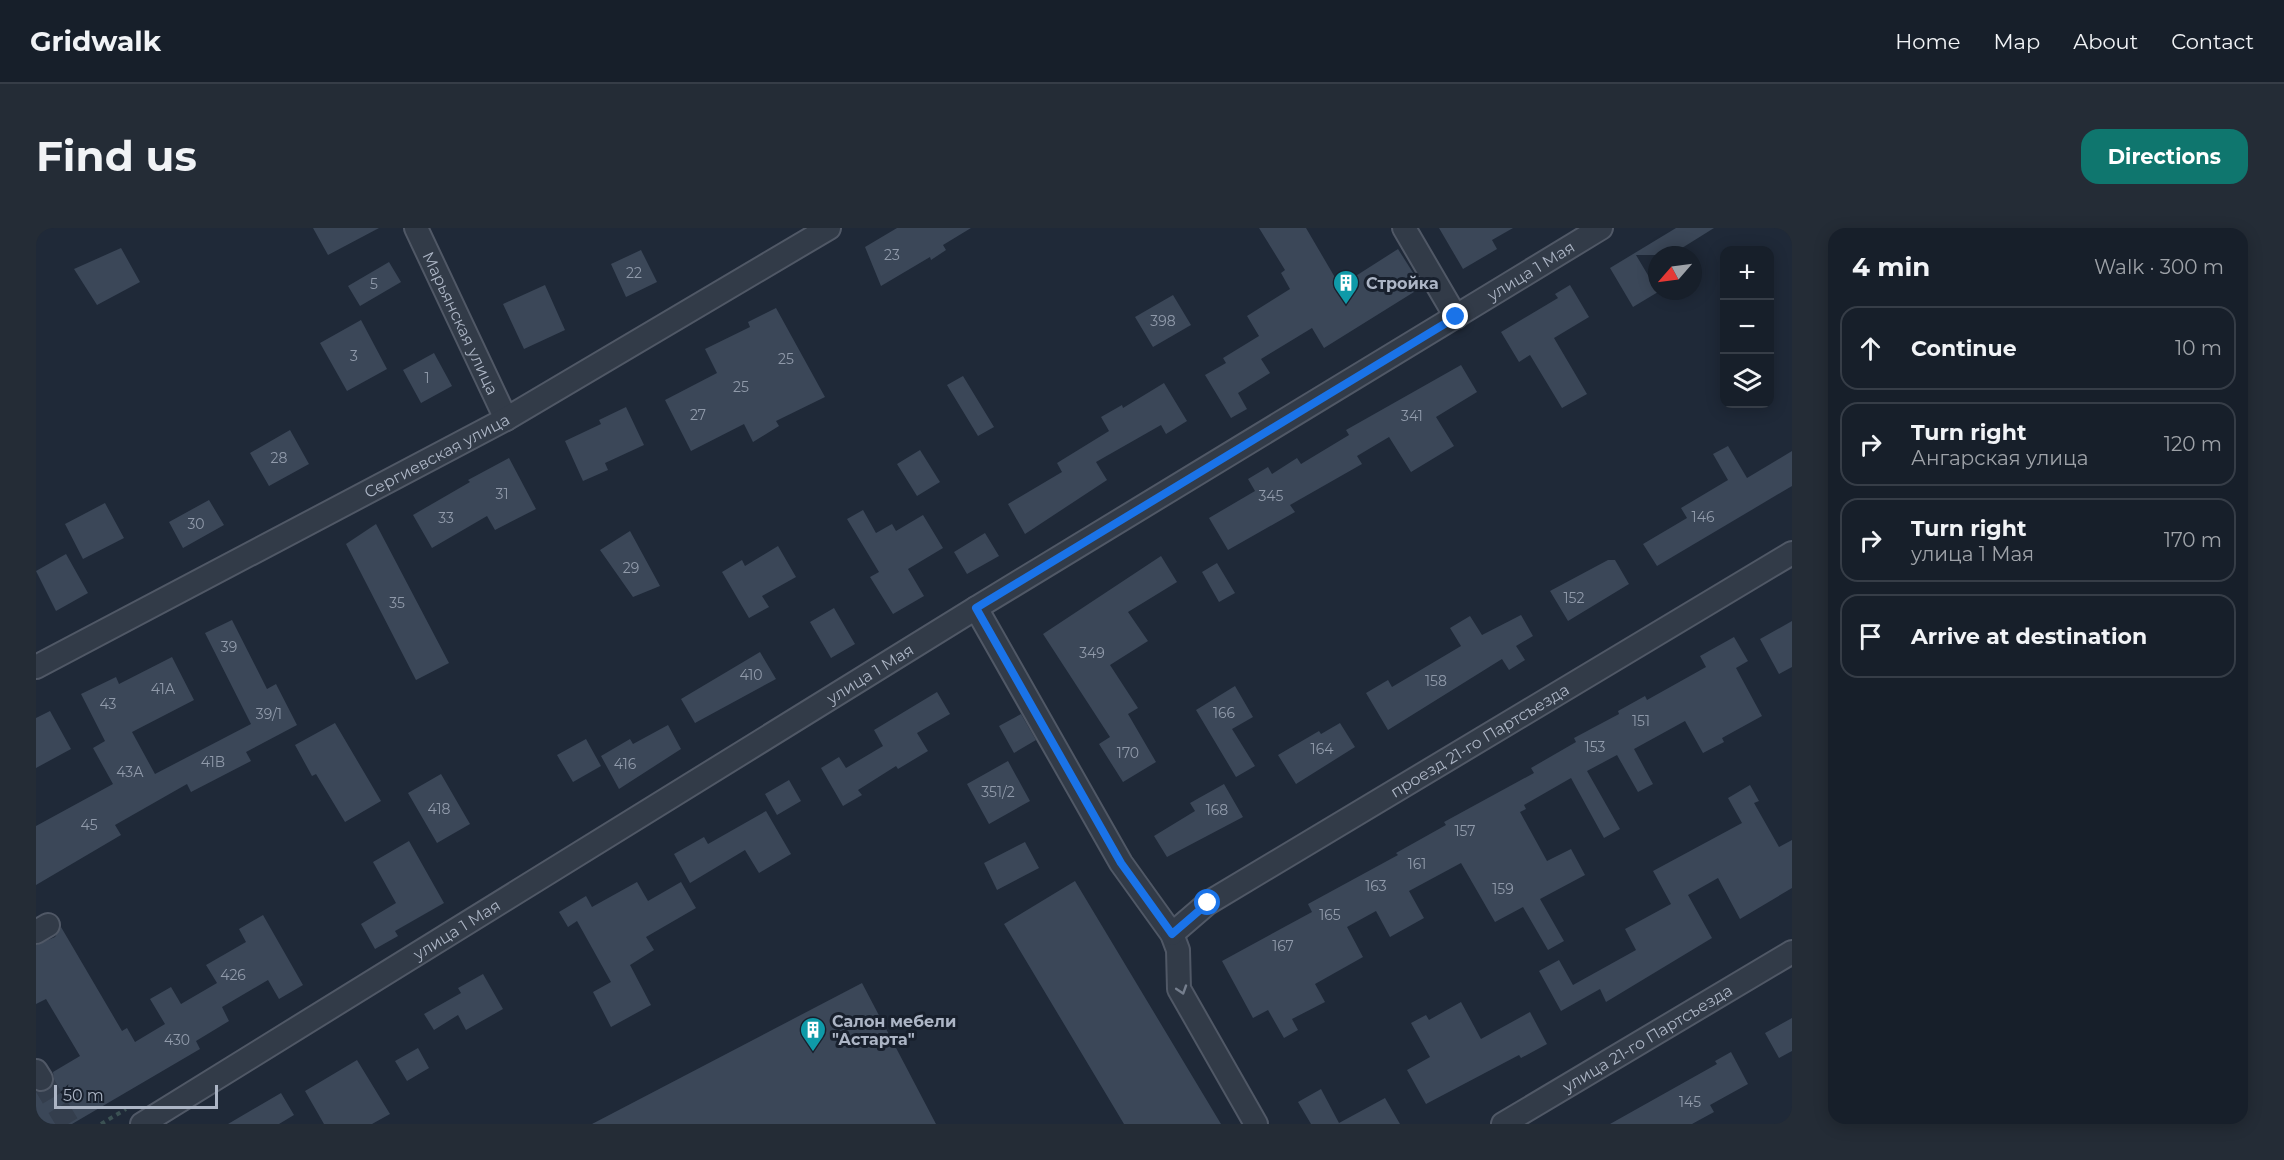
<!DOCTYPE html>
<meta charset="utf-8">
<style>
:root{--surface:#171f2a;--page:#242c36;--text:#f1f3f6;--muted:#9ea2a8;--line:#363d47;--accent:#0f766e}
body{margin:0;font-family:Montserrat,sans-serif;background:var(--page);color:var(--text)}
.controls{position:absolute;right:18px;top:18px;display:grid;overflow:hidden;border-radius:12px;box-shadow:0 3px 15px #0003}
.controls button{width:54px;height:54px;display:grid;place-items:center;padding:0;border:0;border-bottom:2px solid var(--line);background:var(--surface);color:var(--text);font:30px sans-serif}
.compass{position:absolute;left:1612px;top:18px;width:54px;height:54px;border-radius:50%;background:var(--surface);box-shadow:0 3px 15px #0003;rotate:242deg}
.scale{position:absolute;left:18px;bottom:15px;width:164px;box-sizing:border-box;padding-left:6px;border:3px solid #acb5c5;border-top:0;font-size:16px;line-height:21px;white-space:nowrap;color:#acb5c5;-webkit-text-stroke:4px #18202d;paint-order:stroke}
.stop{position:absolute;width:18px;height:18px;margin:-14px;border:4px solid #1a73e8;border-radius:50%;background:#fff}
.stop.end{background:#1a73e8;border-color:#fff;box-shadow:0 2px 6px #0008}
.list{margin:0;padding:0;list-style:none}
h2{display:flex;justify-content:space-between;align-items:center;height:78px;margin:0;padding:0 24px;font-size:26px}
h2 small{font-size:20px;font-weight:400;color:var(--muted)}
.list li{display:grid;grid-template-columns:39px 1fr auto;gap:18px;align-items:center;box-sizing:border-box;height:84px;margin:0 12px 12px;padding:0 12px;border:2px solid var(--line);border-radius:18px}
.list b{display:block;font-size:22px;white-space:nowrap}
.list p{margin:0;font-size:20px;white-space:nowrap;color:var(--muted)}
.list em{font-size:20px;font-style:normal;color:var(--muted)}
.icon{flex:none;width:33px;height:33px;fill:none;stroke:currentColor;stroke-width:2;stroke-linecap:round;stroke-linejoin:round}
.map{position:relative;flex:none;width:1756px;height:896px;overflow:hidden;border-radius:18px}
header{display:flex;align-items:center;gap:36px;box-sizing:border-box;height:84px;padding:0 30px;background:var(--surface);border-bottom:2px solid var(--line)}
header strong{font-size:28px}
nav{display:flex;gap:33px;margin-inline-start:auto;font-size:21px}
.intro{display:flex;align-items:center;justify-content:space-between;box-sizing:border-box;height:144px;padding:0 36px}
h1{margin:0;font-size:42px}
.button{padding:15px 27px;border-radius:18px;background:var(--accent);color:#fff;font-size:21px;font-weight:700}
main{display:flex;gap:36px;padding:0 36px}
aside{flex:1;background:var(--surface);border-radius:18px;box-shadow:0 3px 15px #0003}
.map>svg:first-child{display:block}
.building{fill:#3b4758}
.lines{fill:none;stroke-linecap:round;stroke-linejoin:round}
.minor-tunnel{stroke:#343e4d;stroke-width:22;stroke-dasharray:22 11;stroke-linecap:butt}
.minor-casing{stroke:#505866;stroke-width:26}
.path{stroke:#3b5153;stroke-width:4;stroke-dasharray:4.5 4.5;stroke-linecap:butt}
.minor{stroke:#323b48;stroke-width:22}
.oneway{stroke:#757e8d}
.route{stroke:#1a73e8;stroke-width:8}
.labels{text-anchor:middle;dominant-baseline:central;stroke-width:6;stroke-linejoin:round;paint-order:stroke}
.number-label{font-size:14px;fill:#909aaa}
.street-label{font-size:16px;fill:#acb5c5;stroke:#18202d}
.poi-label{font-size:16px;font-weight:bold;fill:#acb5c5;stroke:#18202d;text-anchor:start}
</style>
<header>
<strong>Gridwalk</strong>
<nav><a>Home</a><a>Map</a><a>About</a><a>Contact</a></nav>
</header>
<div class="intro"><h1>Find us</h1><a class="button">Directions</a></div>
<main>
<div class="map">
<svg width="1756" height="896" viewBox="0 0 1756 896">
<rect width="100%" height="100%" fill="#1f2938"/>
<path class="building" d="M277,0h66l-51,27z
M861,0h74l-28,17 3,5 -15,10 -1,-3 -49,29 -16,-39z
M1223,0h47l34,58 58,-37 24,38 -98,61 -12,-20 -51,31 9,14 -32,20 9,16 -16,9 -26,-43 21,-12 -3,-5 36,-22 -12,-20 43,-27 -9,-16 4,-3z
M1403,0h74l-21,12 5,9 -34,20z
M1640,0h38l-32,20 4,7h-50l22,37 -25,15 -23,-39z
M85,20l19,34 -43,23 -23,-36z
M605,22l16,32 -31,15 -15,-33z
M353,34l12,20 -41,24 -12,-20z
M509,57l20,45 -41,19 -21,-45z
M1534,57l19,32 -35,21 33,56 -25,14 -32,-53 -11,7 -18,-30 57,-34 -3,-4z
M1137,67l18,30 -38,22 -18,-30z
M740,80l49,89 -49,24 3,5 -26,16 -9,-18 -53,27 -26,-51 52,-27 -12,-24 45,-22 -2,-5z
M325,92l26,49 -40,22 -27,-48z
M398,125l18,33 -31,17 -18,-33z
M1425,137l16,27 -41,25 18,29 -43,26 -22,-35 -32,19 5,8 -72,41 5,7 -67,38 -19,-32 46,-27 -7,-12 20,-12 4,7 25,-16 4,6 48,-29 -3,-5z
M927,148l31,51 -16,9 -31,-51z
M1128,155l23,38 -21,13 -5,-9 -65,37 11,18 -82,54 -17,-30 54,-32 -5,-9 52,-32 -8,-14 21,-12 1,3z
M590,179l18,38 -39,18 3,7 -25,11 -18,-40 36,-17 -2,-4z
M254,202l19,34 -40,22 -19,-33z
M1692,218l19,32 45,-27v35l-135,80 -14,-22 44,-26 -6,-10 47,-28 -15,-26z
M884,222l20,32 -23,14 -20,-32z
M473,230l27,51 -41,21 -8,-14 -55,32 -19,-33 57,-33 -2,-2z
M173,272l15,25 -41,23 -14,-26z
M69,275l19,35 -41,21 -18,-35z
M827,282l13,23 16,-9 4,7 27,-16 20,33 -35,21 16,27 -31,18 -23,-37 9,-5 -32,-53z
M340,296l73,139 -33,17 -70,-136z
M594,303l30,55 -27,11 -33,-47z
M949,305l14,23 -32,18 -13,-22z
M742,318l18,31 -34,19 7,11 -20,11 -27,-46 20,-12 3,6z
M30,326l22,39 -32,18 -20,-40z
M1125,328l16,26 -49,30 20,29 -38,24 28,43 -10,6 28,48 -33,20 -24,-38 11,-7 -67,-103z
M1572,332h7l14,24 -61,37 -18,-30z
M1181,335l18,30 -16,9 -17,-30z
M798,380l21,36 -24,14 -21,-36z
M1485,387l12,21 -17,10 9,14 -16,10 -7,-11 -114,71 -22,-37 22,-13 4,7 69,-41 -11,-18 20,-12 12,19z
M196,392l35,69 9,-5 21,41 -51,27 5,9 -60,31 -4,-8 -72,41 6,10 -85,50v-59l77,-42 -20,-36 12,-7 -24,-47 35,-17 3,7 53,-27 22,43 -62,32 23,42 96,-50 -46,-91z
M1756,393v46l-13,7 -19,-35z
M1698,409l14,24 -12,7 26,48 -40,22 2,4 -21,11 -18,-32 -51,28 19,35 -15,8 -21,-37 -30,16 33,58 -16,9 -33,-60 -47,27 2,4 -6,3 27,49 24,-12 14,26 -45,24 24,42 -16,9 -25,-43 -28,15 -34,-59 -52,28 15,27 -34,19 -14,-26 -29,16 16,30 -48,27 10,18 -33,17 6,11 -14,8 -16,-28 -15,8 -31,-57 90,-49 -4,-8 90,-49 -2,-2 50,-28 -2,-3 90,-49 -3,-5 45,-26 -2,-4 45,-24 -1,-3 27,-15 2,4 59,-33 -6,-11z
M724,424l16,27 -81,44 -14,-24z
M1199,458l18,31 -21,12 23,37 -19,11 -40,-67z
M901,464l13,22 -33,19 11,18 -30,18 -2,-3 -38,24 4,5 -19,11 -22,-38 18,-11 7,11 37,-22 -9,-16z
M14,483l21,38 -35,19v-50z
M985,486l15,26 -22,13 -15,-27z
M299,495l46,78 -36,21 -29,-48 -4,2 -17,-31z
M1304,495l15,24 -59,37 -18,-29 41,-24 2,3z
M632,497l13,24 -62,40 -18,-33 29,-17 3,5z
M550,511l15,27 -28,16 -16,-27z
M972,533l22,40 -41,23 -22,-40z
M405,546l29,50 -33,19 -29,-50z
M753,552l12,21 -24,14 -12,-21z
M1188,556l19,33 -76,40 -13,-21 41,-25 -5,-8z
M1714,557l9,16 -5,2 25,44 13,-7v48l-52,31 -22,-41 -30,17 24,43 -106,64 -6,-13 -39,22 -22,-40 20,-11 14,25 63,-35 -11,-21 46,-25 -18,-33 89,-48 -14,-25z
M730,583l25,43 -32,19 -14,-23 -55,33 -16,-29 30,-17 4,7z
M373,613l35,62 -49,28 3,5 -23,13 -14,-25 35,-21 -23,-41z
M989,614l14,26 -42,22 -13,-27z
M1039,653l146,243h-97l-120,-200z
M601,654l11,19 33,-19 15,26 -50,29 8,13 -24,15 21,40 -40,22 -18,-35 18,-10 -34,-61 -9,6 -9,-15 27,-16 6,11z
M227,687l40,70 -24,14 -11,-19 -46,27 7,14 -33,20 4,8 -128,75h-36v-33l13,-1 5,-11 -1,-7 27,-16 -34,-57 -10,5v-59l19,-8 6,-10 61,104 5,-3 8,14 30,-18 -15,-25 21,-12 10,17 36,-21 -11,-18 40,-23 -7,-13z
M447,746l20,35 -37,21 -8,-15 -24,15 -10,-16 37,-21 -3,-5z
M826,755l74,141h-344z
M1425,774l20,37 49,-27 17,32 -26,14 -2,-3 -93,49 -19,-34 23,-13 -19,-34 15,-8 3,5z
M1756,790v33l-13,7 -14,-25z
M382,820l11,20 -22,13 -12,-20z
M1695,824l17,32 -38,21 4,7 -22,12h-82l107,-60 -2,-3z
M321,832l33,54 -18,10h-48l-19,-33z
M1285,861l18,34 46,-25 15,26h-89l-13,-22z
M245,865l13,22 -15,9h-51z"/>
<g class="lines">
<path class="minor-tunnel" d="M5,851l27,45"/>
<defs>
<g id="minor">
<path id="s1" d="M380,0l90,191"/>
<path d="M1368,0l52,89"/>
<path d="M940,380l145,255 51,71 6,16 1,39 77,135"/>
<path id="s2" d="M0,439l470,-248 323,-191"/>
<path d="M0,704l12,-7"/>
<path id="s3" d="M1136,706l36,-31 584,-350"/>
<path d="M0,843l5,8"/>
<path id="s4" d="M106,896l834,-516 625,-380"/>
<path id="s5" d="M1467,896l289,-172"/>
</g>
</defs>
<use href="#minor" class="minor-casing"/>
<path class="path" d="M65,896l25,-15"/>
<use href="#minor" class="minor"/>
</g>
<defs><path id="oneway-chevron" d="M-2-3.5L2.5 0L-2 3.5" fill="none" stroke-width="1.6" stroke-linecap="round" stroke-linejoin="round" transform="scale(1.5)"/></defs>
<use class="oneway" href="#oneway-chevron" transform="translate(1146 762) rotate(72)"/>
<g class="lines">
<path class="route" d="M1172,675l-36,31 -51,-71 -145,-255 480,-291"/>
</g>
<defs>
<symbol id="building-pin" viewBox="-11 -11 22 30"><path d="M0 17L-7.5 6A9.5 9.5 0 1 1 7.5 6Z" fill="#0f9aa8" stroke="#18202d"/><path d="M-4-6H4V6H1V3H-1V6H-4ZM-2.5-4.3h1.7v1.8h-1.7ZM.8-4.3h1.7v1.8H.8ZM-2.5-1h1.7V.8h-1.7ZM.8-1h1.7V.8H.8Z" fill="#fff"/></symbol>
</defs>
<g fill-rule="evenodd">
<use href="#building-pin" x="1295" y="40" width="30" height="40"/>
<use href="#building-pin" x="762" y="787" width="30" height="40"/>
</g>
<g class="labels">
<g class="number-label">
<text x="856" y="27">23</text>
<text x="598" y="45">22</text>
<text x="338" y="56">5</text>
<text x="1127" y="93">398</text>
<text x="318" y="128">3</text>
<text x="750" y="131">25</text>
<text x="391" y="150">1</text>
<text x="705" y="159">25</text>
<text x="662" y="187">27</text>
<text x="1376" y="188">341</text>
<text x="243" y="230">28</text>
<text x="466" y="266">31</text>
<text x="1235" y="268">345</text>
<text x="1667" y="289">146</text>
<text x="410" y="290">33</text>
<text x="160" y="296">30</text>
<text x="595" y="340">29</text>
<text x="1538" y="370">152</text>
<text x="361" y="375">35</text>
<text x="193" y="419">39</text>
<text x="1056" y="425">349</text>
<text x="715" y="447">410</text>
<text x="1400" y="453">158</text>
<text x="127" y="461">41А</text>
<text x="72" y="476">43</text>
<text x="1188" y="485">166</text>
<text x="233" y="486">39/1</text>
<text x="1605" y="493">151</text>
<text x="1559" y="519">153</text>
<text x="1286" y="521">164</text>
<text x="1092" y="525">170</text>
<text x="177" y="534">41В</text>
<text x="589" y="536">416</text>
<text x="94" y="544">43А</text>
<text x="962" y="564">351/2</text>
<text x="403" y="581">418</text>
<text x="1181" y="582">168</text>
<text x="53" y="597">45</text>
<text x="1429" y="603">157</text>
<text x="1381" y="636">161</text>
<text x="1340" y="658">163</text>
<text x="1467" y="661">159</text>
<text x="1294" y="687">165</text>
<text x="1247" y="718">167</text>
<text x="197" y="747">426</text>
<text x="141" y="812">430</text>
<text x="1654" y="874">145</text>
</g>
<g class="street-label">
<text stroke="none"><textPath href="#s4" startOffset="1630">улица 1 Мая</textPath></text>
<text stroke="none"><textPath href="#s1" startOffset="105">Марьянская улица</textPath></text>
<text stroke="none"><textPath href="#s2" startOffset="453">Сергиевская улица</textPath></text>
<text stroke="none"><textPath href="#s4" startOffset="856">улица 1 Мая</textPath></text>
<text stroke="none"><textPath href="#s3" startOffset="364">проезд 21-го Партсъезда</textPath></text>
<text stroke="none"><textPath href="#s4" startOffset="370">улица 1 Мая</textPath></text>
<text stroke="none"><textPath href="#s5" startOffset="168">улица 21-го Партсъезда</textPath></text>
</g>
<g class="poi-label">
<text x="1330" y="55">Стройка</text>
<text x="796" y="793">Салон мебели<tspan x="796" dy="18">"Астарта"</tspan></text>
</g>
</g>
</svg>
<div class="controls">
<button>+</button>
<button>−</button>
<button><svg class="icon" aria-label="layers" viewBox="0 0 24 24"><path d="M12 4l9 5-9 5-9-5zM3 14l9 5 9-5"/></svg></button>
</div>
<svg class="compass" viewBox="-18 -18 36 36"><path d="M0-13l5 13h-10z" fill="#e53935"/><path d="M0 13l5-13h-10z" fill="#9ea2a8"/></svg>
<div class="scale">50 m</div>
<div class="stop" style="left:1172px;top:675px"></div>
<div class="stop end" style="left:1420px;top:89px"></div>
</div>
<aside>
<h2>4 min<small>Walk · 300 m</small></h2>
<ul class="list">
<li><svg class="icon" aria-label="ahead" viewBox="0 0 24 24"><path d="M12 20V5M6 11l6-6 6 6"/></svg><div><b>Continue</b></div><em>10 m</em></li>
<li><svg class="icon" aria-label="right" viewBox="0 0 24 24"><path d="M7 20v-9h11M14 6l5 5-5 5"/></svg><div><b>Turn right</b><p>Ангарская улица</p></div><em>120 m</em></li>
<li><svg class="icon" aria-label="right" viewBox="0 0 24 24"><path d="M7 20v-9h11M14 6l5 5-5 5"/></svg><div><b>Turn right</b><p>улица 1 Мая</p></div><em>170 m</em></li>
<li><svg class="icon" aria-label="arrive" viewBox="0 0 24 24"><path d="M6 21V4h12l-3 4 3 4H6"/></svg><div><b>Arrive at destination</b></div></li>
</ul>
</aside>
</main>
